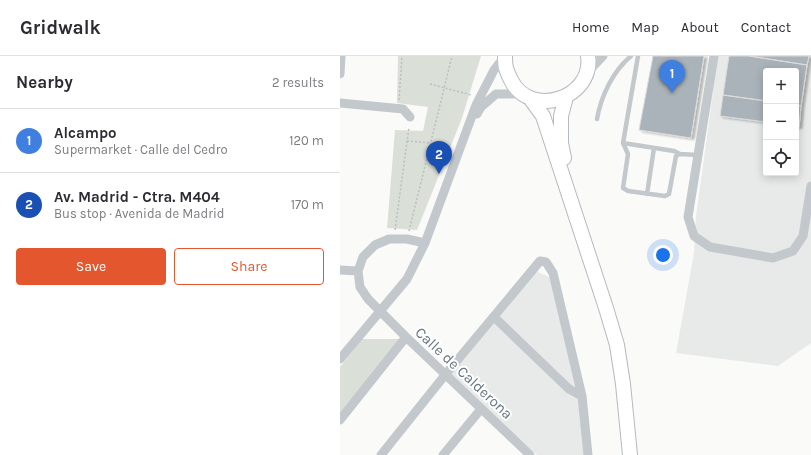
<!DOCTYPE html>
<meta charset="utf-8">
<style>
:root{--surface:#fff;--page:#f2f2f3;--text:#2b2b33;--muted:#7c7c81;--line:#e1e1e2;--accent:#e4572e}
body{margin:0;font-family:Karla,sans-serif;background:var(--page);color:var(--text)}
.controls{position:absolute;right:12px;top:12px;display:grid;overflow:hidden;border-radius:4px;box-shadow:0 2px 10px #0003}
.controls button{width:36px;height:36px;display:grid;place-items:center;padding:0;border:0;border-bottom:1px solid var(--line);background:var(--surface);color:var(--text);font:20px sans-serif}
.you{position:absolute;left:323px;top:199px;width:14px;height:14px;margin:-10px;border:3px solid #fff;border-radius:50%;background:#1a73e8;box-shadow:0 0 0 6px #1a73e833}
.badge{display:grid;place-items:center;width:26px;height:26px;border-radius:50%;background:var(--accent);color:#fff;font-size:13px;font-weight:700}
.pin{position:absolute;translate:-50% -33px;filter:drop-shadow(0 1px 2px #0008)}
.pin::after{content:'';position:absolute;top:21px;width:14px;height:12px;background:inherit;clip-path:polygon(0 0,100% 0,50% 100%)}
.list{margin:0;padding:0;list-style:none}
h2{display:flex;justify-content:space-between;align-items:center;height:52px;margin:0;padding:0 16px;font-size:17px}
h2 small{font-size:13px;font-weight:400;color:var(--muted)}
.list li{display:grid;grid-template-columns:26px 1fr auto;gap:12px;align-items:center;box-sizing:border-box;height:64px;padding:0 16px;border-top:1px solid var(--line)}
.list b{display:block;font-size:15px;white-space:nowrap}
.list p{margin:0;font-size:13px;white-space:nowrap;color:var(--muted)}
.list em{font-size:13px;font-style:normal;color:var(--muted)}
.actions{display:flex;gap:8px;padding:12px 16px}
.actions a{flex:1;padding:9px 0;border:1px solid var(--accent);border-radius:4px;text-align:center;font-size:14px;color:var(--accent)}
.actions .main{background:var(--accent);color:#fff}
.icon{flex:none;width:22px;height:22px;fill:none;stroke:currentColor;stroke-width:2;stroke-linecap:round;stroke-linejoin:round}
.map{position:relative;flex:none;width:471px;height:399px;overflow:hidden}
header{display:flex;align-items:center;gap:24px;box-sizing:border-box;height:56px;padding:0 20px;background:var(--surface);border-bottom:1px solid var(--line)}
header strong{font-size:19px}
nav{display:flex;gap:22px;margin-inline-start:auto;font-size:14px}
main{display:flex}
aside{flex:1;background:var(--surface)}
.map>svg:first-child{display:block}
.built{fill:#e8e9e9;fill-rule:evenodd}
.green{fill:#dadfd7}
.building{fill:#aab3b9;stroke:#dcdcda;filter:url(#shadow)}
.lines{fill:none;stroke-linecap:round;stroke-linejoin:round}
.primary-casing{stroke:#b5babe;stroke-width:16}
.path{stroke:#bbbfc2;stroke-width:1.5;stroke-dasharray:2 2;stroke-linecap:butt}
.lane{stroke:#c3c8cc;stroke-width:4.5}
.street{stroke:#c3c8cc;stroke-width:9}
.primary{stroke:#fff;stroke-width:14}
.labels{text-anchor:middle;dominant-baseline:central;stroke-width:4;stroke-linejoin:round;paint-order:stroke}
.street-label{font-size:15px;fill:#657683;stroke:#fff}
</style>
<header>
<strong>Gridwalk</strong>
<nav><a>Home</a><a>Map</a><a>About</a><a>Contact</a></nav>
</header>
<main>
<aside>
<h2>Nearby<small>2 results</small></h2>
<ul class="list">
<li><span class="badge" style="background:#3f7fe0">1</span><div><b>Alcampo</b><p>Supermarket · Calle del Cedro</p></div><em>120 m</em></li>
<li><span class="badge" style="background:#1a4fb4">2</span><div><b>Av. Madrid - Ctra. M404</b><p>Bus stop · Avenida de Madrid</p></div><em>170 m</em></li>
</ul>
<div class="actions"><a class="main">Save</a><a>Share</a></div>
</aside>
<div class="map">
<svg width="471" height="399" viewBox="0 0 471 399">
<defs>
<filter id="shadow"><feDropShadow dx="3" dy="1.5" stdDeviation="1" flood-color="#0004"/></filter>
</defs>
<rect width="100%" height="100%" fill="#fafaf8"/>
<path class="built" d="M378,0h93v287l-33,23 -102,-13 18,-100 2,-37zM426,15h30v102h-30z
M196,215l17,8 22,93 12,83h-50l-87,-79z"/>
<path class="green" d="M58,0h83l-19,62 -45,112 -30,-2 8,-98 28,1 5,-24 -31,-4z
M22,283h39l-61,77v-49z"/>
<path class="building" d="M313,0h51l-13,82 -52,-8z
M389,0h20l58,9 -6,41 -5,-1v-34h-30v30l-43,-6z
M409,0h60l-2,9z
M383,39l43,6v21l-46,-6z
M456,49l5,1 -2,21h-3z"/>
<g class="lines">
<defs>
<path id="primary" d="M165,0c0,4 0,8 1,12 1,4 3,8 5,12 19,39 83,19 77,-24
M190,42l13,18 63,192 11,37 6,39 7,71
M224,102l-3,-15v-27l5,-19"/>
</defs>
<use href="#primary" class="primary-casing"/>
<path class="path" d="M90,28l41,11
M59,44l3,-44
M67,85l24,2
M55,174l14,-103
M69,175l43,-175"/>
<path class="lane" d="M298,0l-15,87 5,11 -5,34 5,3 37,5 4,-2 7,-38 4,-2 18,1
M257,63c4,-23 16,-48 34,-63
M283,87l51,8 6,3
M307,138l7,-46"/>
<path class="street" d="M374,0l-26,161 6,19 16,11 63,11 20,-7 10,-15 8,-50
M247,17l16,-17
M0,18l1,-18
M0,47l63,6 7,8
M137,58l4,-7 15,-13h26
M85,187l-18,-4h-18l-14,6 -12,12 -5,14 2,16 8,12 38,38 124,118
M0,214l18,1
M154,261l75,72 13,7
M0,303l67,-80 18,-36 51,-138 18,-35 11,-14
M0,364l66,-83
M41,399l64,-80 95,-114 6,1 7,11 29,123 6,59
M103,399l38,-46"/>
<use href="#primary" class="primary"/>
</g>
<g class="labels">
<g class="street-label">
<text transform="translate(124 317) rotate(43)">Calle de Calderona</text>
</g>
</g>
</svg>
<div class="controls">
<button>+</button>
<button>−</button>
<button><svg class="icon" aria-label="locate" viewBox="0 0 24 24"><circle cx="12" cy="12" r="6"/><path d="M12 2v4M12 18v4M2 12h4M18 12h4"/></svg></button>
</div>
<div class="you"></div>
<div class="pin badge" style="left:332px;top:37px;background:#3f7fe0">1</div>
<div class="pin badge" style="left:99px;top:118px;background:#1a4fb4">2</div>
</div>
</main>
